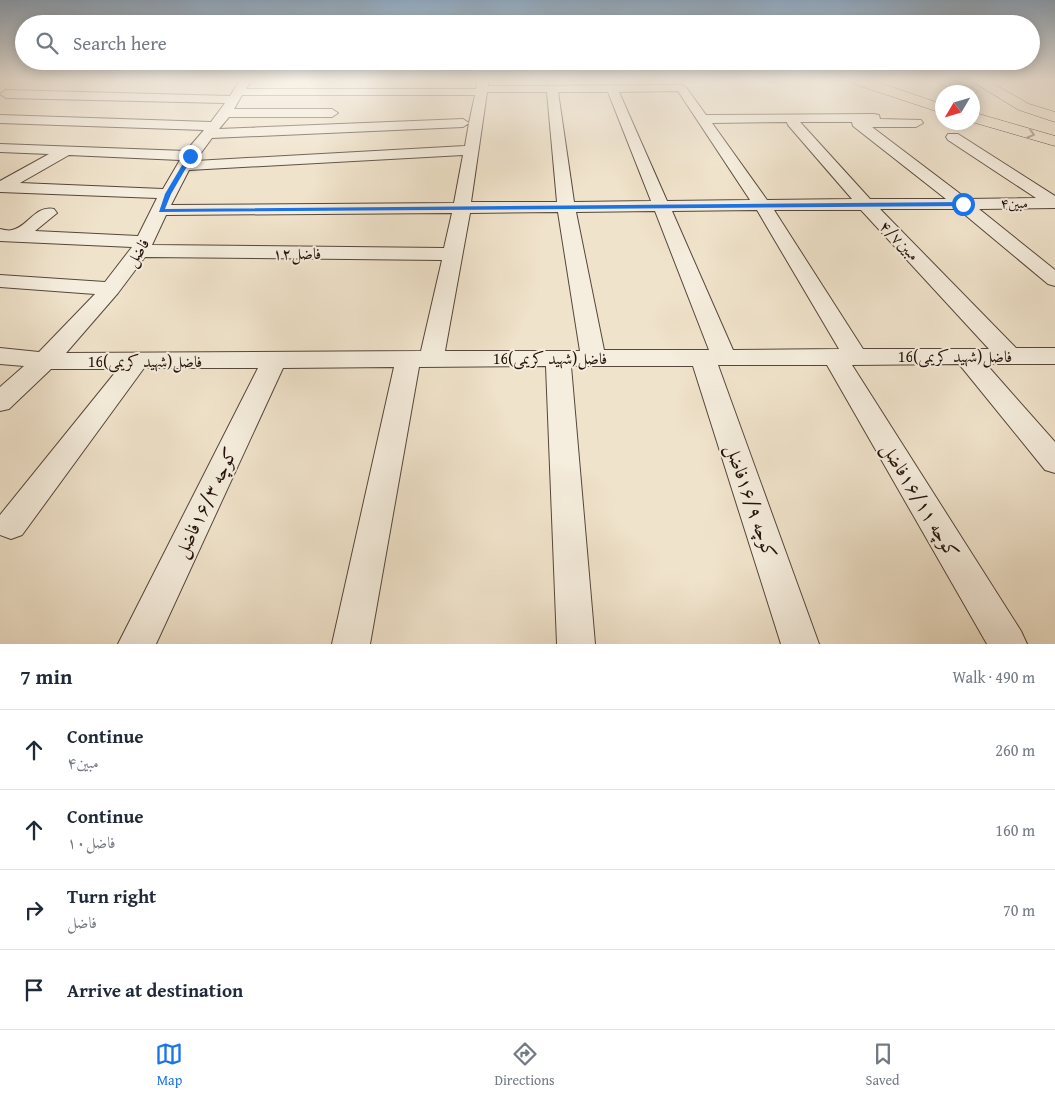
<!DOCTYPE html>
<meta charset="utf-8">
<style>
:root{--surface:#fff;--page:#f2f2f3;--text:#1f2937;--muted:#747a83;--line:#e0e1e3;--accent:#1a73e8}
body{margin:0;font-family:"Gentium Book Plus",Amiri,serif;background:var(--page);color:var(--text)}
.compass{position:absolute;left:935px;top:85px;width:45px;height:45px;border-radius:50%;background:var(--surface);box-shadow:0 2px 12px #0003;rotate:232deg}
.stop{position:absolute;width:15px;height:15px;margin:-11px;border:4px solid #1a73e8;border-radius:50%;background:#fff}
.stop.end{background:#1a73e8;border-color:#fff;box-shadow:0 1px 5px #0008}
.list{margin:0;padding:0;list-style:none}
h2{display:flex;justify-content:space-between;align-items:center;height:65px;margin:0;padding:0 20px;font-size:21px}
h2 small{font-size:16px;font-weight:400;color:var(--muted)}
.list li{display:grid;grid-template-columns:32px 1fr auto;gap:15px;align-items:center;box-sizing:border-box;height:80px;padding:0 20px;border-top:1px solid var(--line)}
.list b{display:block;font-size:19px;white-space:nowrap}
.list p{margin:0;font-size:16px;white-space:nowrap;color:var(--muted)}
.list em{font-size:16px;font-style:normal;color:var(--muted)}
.icon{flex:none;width:28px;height:28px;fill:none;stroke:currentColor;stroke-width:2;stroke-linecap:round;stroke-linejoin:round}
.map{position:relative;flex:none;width:1055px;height:644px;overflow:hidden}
.search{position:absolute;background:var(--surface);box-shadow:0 2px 12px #0003;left:15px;right:15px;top:15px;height:55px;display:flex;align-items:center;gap:12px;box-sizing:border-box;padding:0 18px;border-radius:28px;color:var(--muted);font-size:19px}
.sheet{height:385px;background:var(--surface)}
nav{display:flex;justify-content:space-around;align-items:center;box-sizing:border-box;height:70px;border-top:1px solid var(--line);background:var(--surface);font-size:14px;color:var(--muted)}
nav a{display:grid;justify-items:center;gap:2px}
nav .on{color:var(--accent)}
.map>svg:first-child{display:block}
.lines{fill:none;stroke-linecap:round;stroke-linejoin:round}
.minor-casing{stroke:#56463b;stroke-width:2}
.highway-casing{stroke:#22110b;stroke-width:1}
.minor{fill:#f5eddd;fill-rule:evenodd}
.highway{fill:#f0e3cb;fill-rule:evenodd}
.oneway{stroke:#938475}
.route{fill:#1a73e8}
.labels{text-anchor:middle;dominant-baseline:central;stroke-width:4;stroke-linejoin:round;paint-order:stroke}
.far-street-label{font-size:14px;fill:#22110b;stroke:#f5eddd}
.street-label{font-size:16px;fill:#22110b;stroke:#f5eddd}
.near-street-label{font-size:19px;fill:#22110b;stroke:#f5eddd}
</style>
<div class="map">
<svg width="1055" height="644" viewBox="0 0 1055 644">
<rect width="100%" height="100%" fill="#f0e3cb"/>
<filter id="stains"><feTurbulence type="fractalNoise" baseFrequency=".004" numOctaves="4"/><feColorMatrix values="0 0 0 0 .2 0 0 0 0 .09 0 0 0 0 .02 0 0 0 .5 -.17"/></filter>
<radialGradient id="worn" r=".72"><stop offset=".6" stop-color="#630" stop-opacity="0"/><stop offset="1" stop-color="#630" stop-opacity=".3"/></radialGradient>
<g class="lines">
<defs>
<path id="minor" d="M240,80h11l-5,9h230l1,-9h11v6l193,-1 4,1 21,29 168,-1 5,1 1,4 41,1 2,3 -7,4h-44l95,72 69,-1 -88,-58 -2,-3 2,-3h10l97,62v12l-76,1 76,61v16l-7,-2 -90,-75h-78l136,139h39v16h-69l69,78v31l-10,-3 -86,-106 -107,1 169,266 6,13h-40l-160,-279h-109l101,279h-38l-88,-278h-122l24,278h-38l-11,-278 -127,1 -49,277h-38l62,-277 -111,1 -127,276h-38l140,-276h-114l-122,167 -11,4 -11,-4v-20l118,-146h-67l-42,40 -9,2v-24l24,-21 -24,-2v-16l39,4 56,-58 -95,-7v-12l105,7 27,-35 -132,-6v-12c4,1 9,2 12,1 16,-3 23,-25 42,-21l3,4 -22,18 103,5 19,-38 -157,-6v-11l49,-27 -49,-2v-8l186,7 18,-21 -204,-7v-8l211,7 14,-19 -219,-5 -6,-4 6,-4 224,6zM678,91l72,109 -83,1 -48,-109zM487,92h60l10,110h-86zM558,92h50l43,109 -77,1zM242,95h233l-6,28 -6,-4 -244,10 10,-12h103l6,-4 -6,-4h-98zM787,122l1,3 64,74 -85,1 -55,-77zM800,122h52l1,4 93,73h-76zM469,123l-4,23 -270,15 17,-23 251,-11zM69,155l111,5 -17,29 -143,-6zM463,155l-9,48 -283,2 18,-35zM757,210l82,139 -106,1 -61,-139zM774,210h87l128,139h-126zM655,211l54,139h-105l-28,-138zM558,212l22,139h-135l25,-138zM452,213l-8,35 -292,-3 14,-30zM145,257l297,3 -21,91 -355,2 52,-60z"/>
<path id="highway" d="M850,80h21l71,24v9l-91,-30z
M932,80h20l23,9 2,3 -5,4v-4h-14z
M970,80h17l42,24 26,8v10l-36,-12z
M972,112l83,24v10l-83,-24z"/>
</defs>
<use href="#minor" class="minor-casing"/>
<use href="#highway" class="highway-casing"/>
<use href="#minor" class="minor"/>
<use href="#highway" class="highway"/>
</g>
<defs><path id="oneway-chevron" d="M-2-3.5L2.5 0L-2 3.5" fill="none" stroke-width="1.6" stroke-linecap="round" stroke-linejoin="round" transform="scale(1.25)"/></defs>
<use class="oneway" href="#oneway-chevron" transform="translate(1031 134) rotate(16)"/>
<linearGradient id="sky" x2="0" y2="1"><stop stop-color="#8faac2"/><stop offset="0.47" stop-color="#f8f2e8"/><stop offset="1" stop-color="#f8f2e8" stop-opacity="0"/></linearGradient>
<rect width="1055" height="171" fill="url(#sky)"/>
<path class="route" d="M188,155l5,1 -22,38 -6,15 798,-7 3,2 -3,2 -804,6 6,-18z"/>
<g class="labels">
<g class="far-street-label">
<text x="1014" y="203">۴مبین</text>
</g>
<g class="street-label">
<text transform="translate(900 240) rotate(46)">۴/۷مبین</text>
<text transform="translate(137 252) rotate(-57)">فاضل</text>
<text x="297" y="253">۱۲فاضل</text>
<text x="955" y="356">16فاضل(شهید کریمی)</text>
<text x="550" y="358">16فاضل(شهید کریمی)</text>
<text x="145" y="361">16فاضل(شهید کریمی)</text>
</g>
<g class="near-street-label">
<text transform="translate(921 500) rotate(59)">کوچه ۱۶/۱۱فاضل</text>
<text transform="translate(752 501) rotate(71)">کوچه ۱۶/۹فاضل</text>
<text transform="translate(205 502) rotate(-64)">کوچه ۱۶/۳فاضل</text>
</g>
</g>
<rect width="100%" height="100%" filter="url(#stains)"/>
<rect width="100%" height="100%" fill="url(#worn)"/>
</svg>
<svg class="compass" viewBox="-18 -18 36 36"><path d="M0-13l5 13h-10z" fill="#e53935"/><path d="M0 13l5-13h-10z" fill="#747a83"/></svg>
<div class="stop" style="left:963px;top:204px"></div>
<div class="stop end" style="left:190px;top:156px"></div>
<div class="search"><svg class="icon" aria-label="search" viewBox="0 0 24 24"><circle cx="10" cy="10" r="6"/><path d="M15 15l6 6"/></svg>Search here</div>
</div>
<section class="sheet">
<h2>7 min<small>Walk · 490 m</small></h2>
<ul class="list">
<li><svg class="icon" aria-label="ahead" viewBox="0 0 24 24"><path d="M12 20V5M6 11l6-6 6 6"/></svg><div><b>Continue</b><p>۴مبین</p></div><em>260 m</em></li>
<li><svg class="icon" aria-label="ahead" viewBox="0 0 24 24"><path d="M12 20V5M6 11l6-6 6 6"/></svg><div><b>Continue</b><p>۱۰فاضل</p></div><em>160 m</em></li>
<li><svg class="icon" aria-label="right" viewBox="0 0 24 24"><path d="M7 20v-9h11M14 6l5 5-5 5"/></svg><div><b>Turn right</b><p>فاضل</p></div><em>70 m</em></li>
<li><svg class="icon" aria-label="arrive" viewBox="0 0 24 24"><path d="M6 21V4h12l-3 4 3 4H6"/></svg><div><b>Arrive at destination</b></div></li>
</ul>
</section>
<nav>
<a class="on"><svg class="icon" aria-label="map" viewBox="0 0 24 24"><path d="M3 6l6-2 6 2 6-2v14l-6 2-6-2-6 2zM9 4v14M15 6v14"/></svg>Map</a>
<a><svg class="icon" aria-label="directions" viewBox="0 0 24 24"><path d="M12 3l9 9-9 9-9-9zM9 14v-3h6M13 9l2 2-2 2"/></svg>Directions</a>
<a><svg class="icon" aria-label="saved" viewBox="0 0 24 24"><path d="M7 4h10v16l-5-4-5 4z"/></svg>Saved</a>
</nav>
